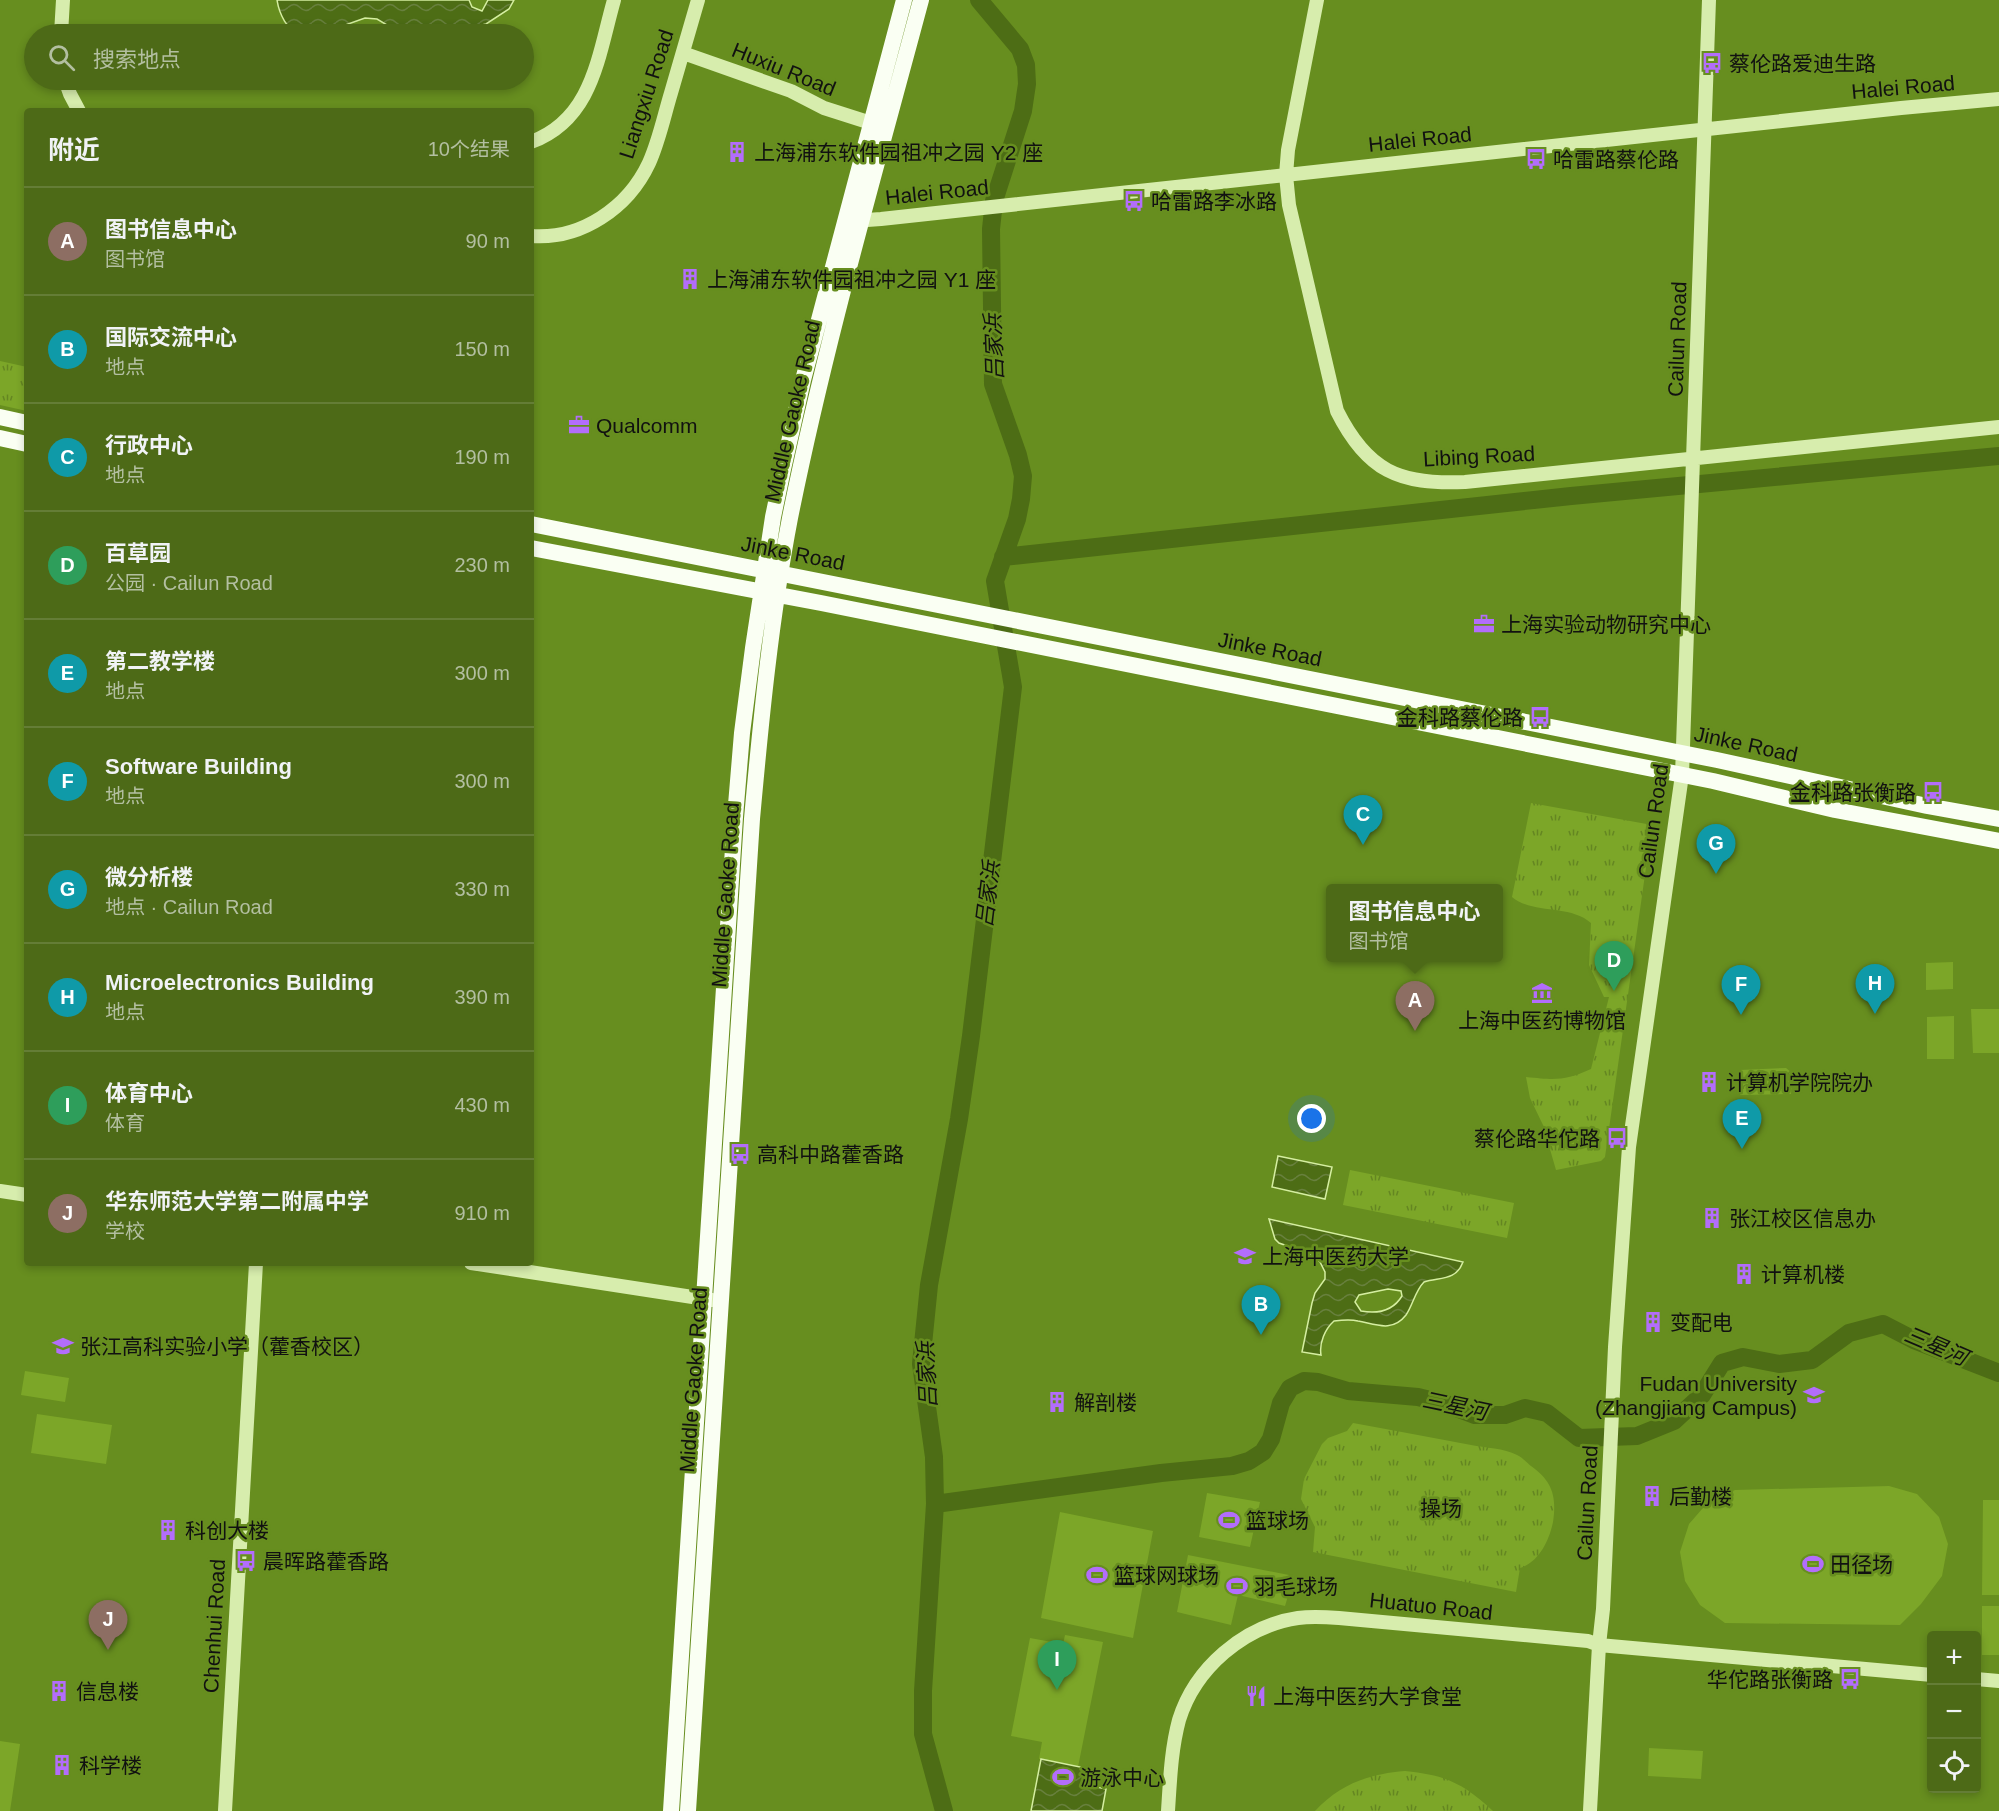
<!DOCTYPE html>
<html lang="zh">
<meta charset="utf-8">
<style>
:root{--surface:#4d6a17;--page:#577224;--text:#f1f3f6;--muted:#b3bfa1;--line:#647d36;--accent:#e797bd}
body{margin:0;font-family:Arial,"Noto Sans SC",sans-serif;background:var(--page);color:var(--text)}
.controls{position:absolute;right:18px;bottom:18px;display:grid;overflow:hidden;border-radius:6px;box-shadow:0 3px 9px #0003}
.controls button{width:54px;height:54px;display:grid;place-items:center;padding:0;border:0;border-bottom:2px solid var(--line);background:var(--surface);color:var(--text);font:30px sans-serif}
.you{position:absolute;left:1312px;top:1119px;width:21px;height:21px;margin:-15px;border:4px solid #fff;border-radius:50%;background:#1a73e8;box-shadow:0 0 0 9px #1a73e833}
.badge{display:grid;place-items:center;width:39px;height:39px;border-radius:50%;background:var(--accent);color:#fff;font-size:20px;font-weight:700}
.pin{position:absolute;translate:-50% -50px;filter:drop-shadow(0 2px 3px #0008)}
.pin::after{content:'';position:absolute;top:32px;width:21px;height:18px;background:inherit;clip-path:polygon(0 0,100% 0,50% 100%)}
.popup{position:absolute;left:1326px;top:884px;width:177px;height:78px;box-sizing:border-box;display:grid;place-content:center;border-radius:6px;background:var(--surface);filter:drop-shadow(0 2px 4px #0005);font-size:20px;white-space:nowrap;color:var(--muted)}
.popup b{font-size:22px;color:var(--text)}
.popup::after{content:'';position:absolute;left:50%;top:100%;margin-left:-12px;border:12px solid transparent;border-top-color:var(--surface)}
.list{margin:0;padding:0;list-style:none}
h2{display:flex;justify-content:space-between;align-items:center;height:78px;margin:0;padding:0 24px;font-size:26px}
h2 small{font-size:20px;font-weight:400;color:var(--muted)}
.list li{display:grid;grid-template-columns:39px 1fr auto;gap:18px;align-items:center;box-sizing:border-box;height:108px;padding:0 24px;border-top:2px solid var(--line)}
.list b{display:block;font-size:22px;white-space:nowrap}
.list p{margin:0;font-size:20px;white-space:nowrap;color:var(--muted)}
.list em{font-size:20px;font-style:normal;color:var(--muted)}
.icon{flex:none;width:33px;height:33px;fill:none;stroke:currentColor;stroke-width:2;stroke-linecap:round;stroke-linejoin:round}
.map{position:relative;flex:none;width:1999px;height:1811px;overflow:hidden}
.search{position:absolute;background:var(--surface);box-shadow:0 3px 9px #0003;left:24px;top:24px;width:510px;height:66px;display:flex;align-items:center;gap:15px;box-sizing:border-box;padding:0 21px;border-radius:33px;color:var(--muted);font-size:22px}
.panel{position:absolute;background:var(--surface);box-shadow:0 3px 9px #0003;left:24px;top:108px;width:510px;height:1158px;border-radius:6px}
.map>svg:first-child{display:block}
.green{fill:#7ca628}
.forest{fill:url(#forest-crowns)}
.park{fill:url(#park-tufts)}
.water{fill:url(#water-waves);stroke:#d5eea1;stroke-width:1.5;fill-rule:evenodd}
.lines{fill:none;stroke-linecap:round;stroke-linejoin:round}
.river{stroke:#4d6d15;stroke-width:18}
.minor{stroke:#d7edad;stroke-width:14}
.major{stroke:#fafff3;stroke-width:16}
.labels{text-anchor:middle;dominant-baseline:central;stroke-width:5;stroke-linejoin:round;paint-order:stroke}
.poi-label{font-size:21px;fill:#111;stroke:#678e1f;text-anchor:start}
.street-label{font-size:21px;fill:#111;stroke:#678e1f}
.park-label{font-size:21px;fill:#111;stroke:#678e1f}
.water-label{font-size:22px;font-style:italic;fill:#111;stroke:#678e1f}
</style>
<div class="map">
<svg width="1999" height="1811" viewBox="0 0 1999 1811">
<defs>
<pattern id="forest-crowns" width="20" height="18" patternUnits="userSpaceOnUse" patternTransform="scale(1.5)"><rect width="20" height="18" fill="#7ca628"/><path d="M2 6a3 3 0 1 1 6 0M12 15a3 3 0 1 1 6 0" fill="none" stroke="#648621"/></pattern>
<pattern id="park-tufts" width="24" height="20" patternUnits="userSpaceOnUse" patternTransform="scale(1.5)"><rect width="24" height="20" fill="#7ca628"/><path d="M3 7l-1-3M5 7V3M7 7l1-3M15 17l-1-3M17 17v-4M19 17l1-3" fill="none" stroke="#648621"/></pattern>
<pattern id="water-waves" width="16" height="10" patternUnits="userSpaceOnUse" patternTransform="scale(1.5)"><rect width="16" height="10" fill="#4d6d15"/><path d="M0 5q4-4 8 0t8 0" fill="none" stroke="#68803e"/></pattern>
</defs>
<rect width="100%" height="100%" fill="#678e1f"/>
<path class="green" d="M1953,962v27l-27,1v-27z
M1971,1009h28v44h-26z
M1954,1016v43h-27v-42z
M1776,1209l17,2c7,14 -7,14 -17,14z
M25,1371l44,7 -4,24 -44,-7z
M37,1414l75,11 -6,39 -75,-11z
M1889,1486l28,8 22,23 9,27 -6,32 -21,28 -21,21 -175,-2 -25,-18 -15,-24 -5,-29 9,-28 20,-23 26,-11z
M1207,1493l53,9 -10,45 -51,-10z
M1983,1500h16v95h-17z
M1060,1512l93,19 -20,107 -92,-20z
M1188,1555l106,21 -9,30 -47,-11 -7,30 -54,-13z
M1982,1606h17v49h-17z
M1065,1635l38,7 -25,125 -39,-8 3,-17 -31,-6 19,-98 33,6z
M0,1741l20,3 -10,67h-10z
M1649,1748l54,3 -2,28 -53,-3z"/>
<path class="forest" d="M1786,1068l6,5 -1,21 -51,1v-25z"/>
<path class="park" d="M0,361l27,6v44l-27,-6z
M1531,803l121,22 -47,332 -4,4 -45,9 -13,-45 -13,-27 -4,-21c29,3 39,4 65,-8l18,-72h-5l-15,-32 2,-42c-22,-19 -57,-8 -79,-26z
M1350,1170l164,33 -7,35 -164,-33z
M1353,1423c40,7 79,15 118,22 14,3 33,3 46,10 5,2 10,8 14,11 21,15 26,30 22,56 -4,19 -14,40 -33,46l-4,24 -203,-40 2,-25 -14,-28 3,-20 18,-35 6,-6 19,-7z
M1405,1771c40,4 58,12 88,40h-178c25,-27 54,-37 90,-40z"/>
<path class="water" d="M277,0h192l3,7 10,4 6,-11h26l-5,9 -23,15 -44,10h-40l-25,-15 -12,-1 -31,11 -13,-1 -5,6c-4,0 -10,1 -15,0 -14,-2 -22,-21 -24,-34z
M1278,1156l54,11 -7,32 -53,-12z
M1269,1219l194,43c-7,19 -23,15 -39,20 -9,9 -11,23 -18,33 -14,18 -31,9 -48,6 -8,-2 -16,-1 -24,0 -9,8 -15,22 -13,34l-19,-3 10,-49 3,-10 10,-14v-7l-5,-10 -13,-9 -28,-10 -4,-4zM1388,1289l13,2 1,5c-9,15 -24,18 -41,15l-6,-9 4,-7z
M1041,1759l49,10 -3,16 19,4 -4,22h-71z"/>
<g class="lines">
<path class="river" d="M1003,557l568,-61 428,-40
M935,1504l226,-31 71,-7 17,-5 14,-9 8,-13 10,-36 9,-15 14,-7 14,1 30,9 70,6 28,7 29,11h30l20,-7 22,5 32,25 58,-2 37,-15 28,-26 20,-32 21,-6 36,7 33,-4 37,-27 34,-9 31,16 85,33
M944,1811l-21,-77v-43l12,-187 -1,-47 -13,-93 8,-79 30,-166 12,-83 42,-349 -18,-106 22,-62 4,-20 2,-23 -5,-21 -25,-71 -2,-155 3,-28 29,-90 4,-27 -1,-19 -6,-16 -41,-49"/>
<path class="minor" d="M1317,0l-29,150 -2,25 3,30 48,206c30,60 62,74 128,71l534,-55
M61,34l2,-34
M683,53l108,38 33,17 47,15
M65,80l5,14 9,17
M531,142c62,-23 67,-86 83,-142
M853,221l28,-2 1020,-111 98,-9
M531,236c50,4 97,-28 118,-73 10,-22 15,-47 22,-70 9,-31 18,-62 27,-93
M0,1191l27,4
M471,1263l241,37
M1976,1679l23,2
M225,1811l31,-548
M1168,1811c2,-30 3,-61 11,-91 16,-52 65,-94 119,-102 14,-2 28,-1 41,0l249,23 11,4 333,30
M1590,1811l9,-166 4,-36 12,-262 14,-200 53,-372 27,-775"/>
<path class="major" d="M0,417l27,6
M0,438l27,6
M531,524l1186,236 210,46 72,13
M531,548l290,55 892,178 122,29 164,31
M671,1811l64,-994 7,-84 11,-85 20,-131 10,-48 20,-89 101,-380
M688,1811l64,-992c9,-100 19,-202 38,-301 35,-174 85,-346 131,-518"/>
</g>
<defs>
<symbol id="bus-bare" viewBox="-9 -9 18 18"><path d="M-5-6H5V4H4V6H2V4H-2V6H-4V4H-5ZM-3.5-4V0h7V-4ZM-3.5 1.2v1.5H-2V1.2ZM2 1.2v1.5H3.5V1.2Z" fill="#b36dfb" stroke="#678e1f" stroke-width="2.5" paint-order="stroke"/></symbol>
<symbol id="building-bare" viewBox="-9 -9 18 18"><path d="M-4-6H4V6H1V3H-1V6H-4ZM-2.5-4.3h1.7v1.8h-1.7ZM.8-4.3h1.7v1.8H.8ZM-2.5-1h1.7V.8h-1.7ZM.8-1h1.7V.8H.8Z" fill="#b36dfb" stroke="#678e1f" stroke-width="2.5" paint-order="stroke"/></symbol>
<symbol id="office-bare" viewBox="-9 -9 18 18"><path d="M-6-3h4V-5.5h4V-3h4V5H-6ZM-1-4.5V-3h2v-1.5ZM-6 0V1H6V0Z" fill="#b36dfb" stroke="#678e1f" stroke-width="2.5" paint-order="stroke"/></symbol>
<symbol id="museum-bare" viewBox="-9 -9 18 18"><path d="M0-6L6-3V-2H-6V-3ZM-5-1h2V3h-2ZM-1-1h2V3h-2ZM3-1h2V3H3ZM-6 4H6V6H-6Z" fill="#b36dfb" stroke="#678e1f" stroke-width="2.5" paint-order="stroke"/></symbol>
<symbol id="university-bare" viewBox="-9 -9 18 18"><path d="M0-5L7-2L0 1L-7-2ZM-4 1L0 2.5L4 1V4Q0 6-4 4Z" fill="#b36dfb" stroke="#678e1f" stroke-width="2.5" paint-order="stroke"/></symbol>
<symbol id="school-bare" viewBox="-9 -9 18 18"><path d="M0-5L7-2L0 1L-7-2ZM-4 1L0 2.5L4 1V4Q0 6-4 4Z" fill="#b36dfb" stroke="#678e1f" stroke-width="2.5" paint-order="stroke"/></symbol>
<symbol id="stadium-bare" viewBox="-9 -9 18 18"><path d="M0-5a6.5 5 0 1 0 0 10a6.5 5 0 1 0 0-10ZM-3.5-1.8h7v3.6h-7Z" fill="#b36dfb" stroke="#678e1f" stroke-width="2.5" paint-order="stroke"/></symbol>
<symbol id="restaurant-bare" viewBox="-9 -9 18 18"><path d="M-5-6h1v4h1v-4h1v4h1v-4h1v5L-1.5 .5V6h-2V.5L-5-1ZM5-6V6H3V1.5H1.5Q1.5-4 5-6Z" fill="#b36dfb" stroke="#678e1f" stroke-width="2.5" paint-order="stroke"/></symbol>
</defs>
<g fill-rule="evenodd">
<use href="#bus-bare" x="1697" y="48" width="30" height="30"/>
<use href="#building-bare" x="722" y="137" width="30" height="30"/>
<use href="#bus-bare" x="1521" y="144" width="30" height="30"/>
<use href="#bus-bare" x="1119" y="186" width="30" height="30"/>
<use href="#building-bare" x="675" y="264" width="30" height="30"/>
<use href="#office-bare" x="564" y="410" width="30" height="30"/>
<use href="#office-bare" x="1469" y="609" width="30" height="30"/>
<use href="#bus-bare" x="1525" y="702" width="30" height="30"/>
<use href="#bus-bare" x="1918" y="777" width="30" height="30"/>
<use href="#museum-bare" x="1527" y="978" width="30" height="30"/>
<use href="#building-bare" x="1694" y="1067" width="30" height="30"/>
<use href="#bus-bare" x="1602" y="1123" width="30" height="30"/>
<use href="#bus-bare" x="725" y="1139" width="30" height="30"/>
<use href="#building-bare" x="1697" y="1203" width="30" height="30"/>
<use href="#university-bare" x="1230" y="1241" width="30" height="30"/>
<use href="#building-bare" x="1729" y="1259" width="30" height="30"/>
<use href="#building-bare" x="1638" y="1307" width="30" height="30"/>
<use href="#school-bare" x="48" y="1331" width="30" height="30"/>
<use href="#school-bare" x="1799" y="1380" width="30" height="30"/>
<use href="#building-bare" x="1042" y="1387" width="30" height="30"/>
<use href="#building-bare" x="1637" y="1481" width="30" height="30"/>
<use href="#stadium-bare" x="1214" y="1505" width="30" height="30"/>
<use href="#building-bare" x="153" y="1515" width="30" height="30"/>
<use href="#bus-bare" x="231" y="1546" width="30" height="30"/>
<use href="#stadium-bare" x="1798" y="1549" width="30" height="30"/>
<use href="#stadium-bare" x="1082" y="1560" width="30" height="30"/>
<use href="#stadium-bare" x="1222" y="1571" width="30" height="30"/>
<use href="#bus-bare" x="1835" y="1664" width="30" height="30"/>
<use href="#building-bare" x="44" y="1676" width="30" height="30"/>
<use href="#restaurant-bare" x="1241" y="1681" width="30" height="30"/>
<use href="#building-bare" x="47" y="1750" width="30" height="30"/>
<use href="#stadium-bare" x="1048" y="1762" width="30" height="30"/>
</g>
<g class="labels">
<g class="poi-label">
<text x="1729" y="63">蔡伦路爱迪生路</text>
<text x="754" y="152">上海浦东软件园祖冲之园 Y2 座</text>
<text x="1553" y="159">哈雷路蔡伦路</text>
<text x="1151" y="201">哈雷路李冰路</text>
<text x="707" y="279">上海浦东软件园祖冲之园 Y1 座</text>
<text x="596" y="425">Qualcomm</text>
<text x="1501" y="624">上海实验动物研究中心</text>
<text x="1523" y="717" text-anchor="end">金科路蔡伦路</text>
<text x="1916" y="792" text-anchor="end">金科路张衡路</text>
<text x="1542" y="1020" text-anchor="middle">上海中医药博物馆</text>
<text x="1726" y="1082">计算机学院院办</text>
<text x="1600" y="1138" text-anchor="end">蔡伦路华佗路</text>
<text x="757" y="1154">高科中路藿香路</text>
<text x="1729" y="1218">张江校区信息办</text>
<text x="1262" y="1256">上海中医药大学</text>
<text x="1761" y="1274">计算机楼</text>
<text x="1670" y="1322">变配电</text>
<text x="80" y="1346">张江高科实验小学（藿香校区）</text>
<text x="1797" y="1383" text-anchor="end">Fudan University<tspan x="1797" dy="24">(Zhangjiang Campus)</tspan></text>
<text x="1074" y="1402">解剖楼</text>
<text x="1669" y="1496">后勤楼</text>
<text x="1246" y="1520">篮球场</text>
<text x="185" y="1530">科创大楼</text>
<text x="263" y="1561">晨晖路藿香路</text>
<text x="1830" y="1564">田径场</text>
<text x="1114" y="1575">篮球网球场</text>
<text x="1254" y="1586">羽毛球场</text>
<text x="1833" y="1679" text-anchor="end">华佗路张衡路</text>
<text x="76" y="1691">信息楼</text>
<text x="1273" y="1696">上海中医药大学食堂</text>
<text x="79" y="1765">科学楼</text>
<text x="1080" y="1777">游泳中心</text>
</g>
<g class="street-label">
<text transform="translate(784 69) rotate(22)">Huxiu Road</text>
<text transform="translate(1903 87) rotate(-5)">Halei Road</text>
<text transform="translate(646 94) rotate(-72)">Liangxiu Road</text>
<text transform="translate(1420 139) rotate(-6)">Halei Road</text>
<text transform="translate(937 192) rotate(-6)">Halei Road</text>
<text transform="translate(1677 339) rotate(-88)">Cailun Road</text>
<text transform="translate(792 411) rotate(-77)">Middle Gaoke Road</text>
<text transform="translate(1479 456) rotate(-3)">Libing Road</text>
<text transform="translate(793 553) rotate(11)">Jinke Road</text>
<text transform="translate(1270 649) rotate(11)">Jinke Road</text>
<text transform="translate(1746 744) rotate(12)">Jinke Road</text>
<text transform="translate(1653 821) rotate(-82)">Cailun Road</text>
<text transform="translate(725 895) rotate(-86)">Middle Gaoke Road</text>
<text transform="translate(693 1380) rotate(-86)">Middle Gaoke Road</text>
<text transform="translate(1587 1503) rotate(-87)">Cailun Road</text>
<text transform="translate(1431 1606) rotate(6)">Huatuo Road</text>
<text transform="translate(214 1626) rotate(-87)">Chenhui Road</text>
</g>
<g class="park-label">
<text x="1441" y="1508">操场</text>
</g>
<g class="water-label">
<text transform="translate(994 347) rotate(-92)">吕家浜</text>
<text transform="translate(988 894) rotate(-83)">吕家浜</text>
<text transform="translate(1936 1346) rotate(23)">三星河</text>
<text transform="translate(927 1375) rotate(-93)">吕家浜</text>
<text transform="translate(1455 1406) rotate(12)">三星河</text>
</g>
</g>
</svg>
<div class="controls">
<button>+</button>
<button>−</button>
<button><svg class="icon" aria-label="locate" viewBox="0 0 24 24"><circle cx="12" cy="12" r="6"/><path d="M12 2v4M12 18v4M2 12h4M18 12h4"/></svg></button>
</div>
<div class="you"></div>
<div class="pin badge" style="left:1415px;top:1031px;background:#8d6e63">A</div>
<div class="popup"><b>图书信息中心</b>图书馆</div>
<div class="pin badge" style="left:1261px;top:1335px;background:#0f9aa8">B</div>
<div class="pin badge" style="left:1363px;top:845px;background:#0f9aa8">C</div>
<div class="pin badge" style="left:1614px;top:991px;background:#2e9e5b">D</div>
<div class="pin badge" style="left:1742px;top:1149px;background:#0f9aa8">E</div>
<div class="pin badge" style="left:1741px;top:1015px;background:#0f9aa8">F</div>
<div class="pin badge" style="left:1716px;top:874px;background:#0f9aa8">G</div>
<div class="pin badge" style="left:1875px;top:1014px;background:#0f9aa8">H</div>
<div class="pin badge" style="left:1057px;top:1690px;background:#2e9e5b">I</div>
<div class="pin badge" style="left:108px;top:1650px;background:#8d6e63">J</div>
<div class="search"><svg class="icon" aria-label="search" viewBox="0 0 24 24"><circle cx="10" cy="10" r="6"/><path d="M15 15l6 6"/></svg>搜索地点</div>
<section class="panel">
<h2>附近<small>10个结果</small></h2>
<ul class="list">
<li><span class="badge" style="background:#8d6e63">A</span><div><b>图书信息中心</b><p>图书馆</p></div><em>90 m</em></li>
<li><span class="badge" style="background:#0f9aa8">B</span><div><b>国际交流中心</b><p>地点</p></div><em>150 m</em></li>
<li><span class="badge" style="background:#0f9aa8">C</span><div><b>行政中心</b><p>地点</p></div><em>190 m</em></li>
<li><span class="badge" style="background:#2e9e5b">D</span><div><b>百草园</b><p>公园 · Cailun Road</p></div><em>230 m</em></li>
<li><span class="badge" style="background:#0f9aa8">E</span><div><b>第二教学楼</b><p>地点</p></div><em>300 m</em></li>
<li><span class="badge" style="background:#0f9aa8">F</span><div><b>Software Building</b><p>地点</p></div><em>300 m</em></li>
<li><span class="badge" style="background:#0f9aa8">G</span><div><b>微分析楼</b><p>地点 · Cailun Road</p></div><em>330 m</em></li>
<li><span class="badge" style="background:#0f9aa8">H</span><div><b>Microelectronics Building</b><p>地点</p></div><em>390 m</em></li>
<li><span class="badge" style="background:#2e9e5b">I</span><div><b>体育中心</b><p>体育</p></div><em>430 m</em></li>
<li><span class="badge" style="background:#8d6e63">J</span><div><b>华东师范大学第二附属中学</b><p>学校</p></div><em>910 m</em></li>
</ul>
</section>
</div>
